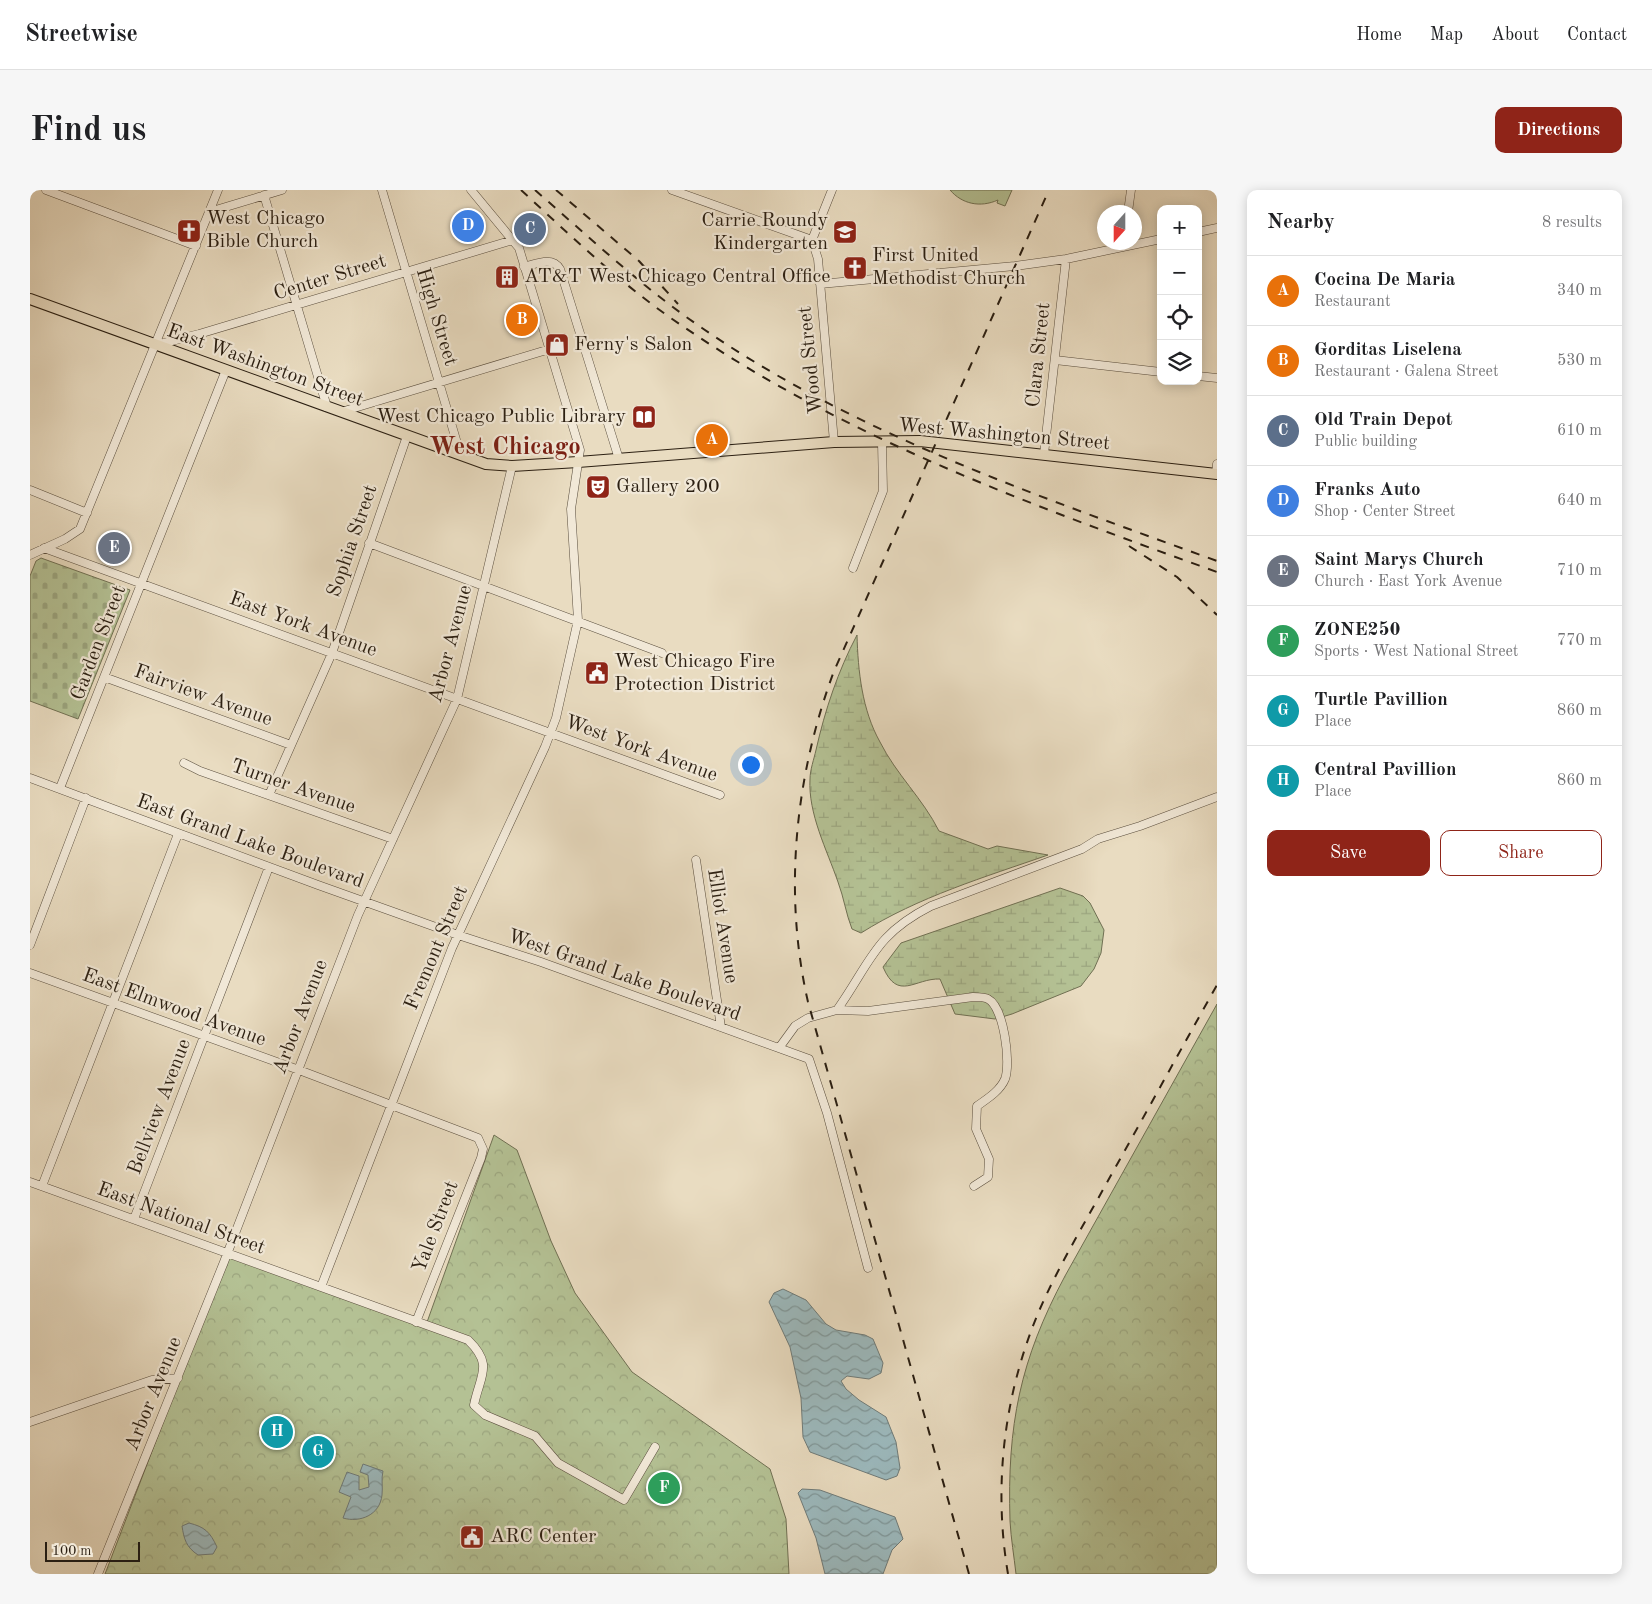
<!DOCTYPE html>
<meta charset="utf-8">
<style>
:root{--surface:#fff;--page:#f6f6f6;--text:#202124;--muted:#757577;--line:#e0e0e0;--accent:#8f2418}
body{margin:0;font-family:"Old Standard TT",serif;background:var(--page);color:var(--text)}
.controls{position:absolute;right:15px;top:15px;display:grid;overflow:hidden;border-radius:10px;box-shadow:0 2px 12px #0003}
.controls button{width:45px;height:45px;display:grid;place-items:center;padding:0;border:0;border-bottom:1px solid var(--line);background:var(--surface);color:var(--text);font:25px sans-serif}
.compass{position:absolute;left:1067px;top:15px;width:45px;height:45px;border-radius:50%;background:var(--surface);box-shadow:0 2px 12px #0003;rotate:201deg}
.scale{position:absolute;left:15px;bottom:12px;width:95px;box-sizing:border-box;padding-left:5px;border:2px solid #2b1f12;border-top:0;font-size:14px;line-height:18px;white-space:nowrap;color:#2b1f12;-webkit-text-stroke:4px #f1e8d7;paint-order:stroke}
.you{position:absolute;left:720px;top:574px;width:18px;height:18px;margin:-12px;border:4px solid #fff;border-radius:50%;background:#1a73e8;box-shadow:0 0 0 8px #1a73e833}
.badge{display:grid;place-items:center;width:32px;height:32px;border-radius:50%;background:var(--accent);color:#fff;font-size:16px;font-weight:700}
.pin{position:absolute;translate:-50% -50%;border:2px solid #fff;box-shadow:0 1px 5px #0006}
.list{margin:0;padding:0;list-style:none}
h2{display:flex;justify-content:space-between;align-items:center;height:65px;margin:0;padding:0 20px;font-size:21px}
h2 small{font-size:16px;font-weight:400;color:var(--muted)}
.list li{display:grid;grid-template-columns:32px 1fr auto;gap:15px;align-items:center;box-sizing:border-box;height:70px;padding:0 20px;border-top:1px solid var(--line)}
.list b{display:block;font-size:19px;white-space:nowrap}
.list p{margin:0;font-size:16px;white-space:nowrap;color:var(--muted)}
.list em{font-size:16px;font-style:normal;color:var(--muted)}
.actions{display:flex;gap:10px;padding:15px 20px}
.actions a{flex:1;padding:11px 0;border:1px solid var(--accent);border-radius:10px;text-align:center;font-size:18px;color:var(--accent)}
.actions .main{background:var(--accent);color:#fff}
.icon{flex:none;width:28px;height:28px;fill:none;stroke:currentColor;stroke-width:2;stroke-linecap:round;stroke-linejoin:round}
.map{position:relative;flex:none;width:1187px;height:1384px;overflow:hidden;border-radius:10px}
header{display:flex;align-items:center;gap:30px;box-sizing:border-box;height:70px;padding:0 25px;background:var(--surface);border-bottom:1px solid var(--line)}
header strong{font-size:24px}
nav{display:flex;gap:28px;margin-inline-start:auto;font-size:18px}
.intro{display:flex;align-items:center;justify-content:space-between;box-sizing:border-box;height:120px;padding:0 30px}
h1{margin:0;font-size:35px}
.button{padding:12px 22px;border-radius:10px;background:var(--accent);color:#fff;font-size:18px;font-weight:700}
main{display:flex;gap:30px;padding:0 30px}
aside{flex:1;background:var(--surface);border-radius:10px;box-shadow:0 2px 12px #0003}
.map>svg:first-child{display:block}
.grass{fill:#b4c194;stroke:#707053}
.forest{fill:url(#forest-crowns);stroke:#707053}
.wetland{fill:url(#wetland-marsh);stroke:#707053}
.cemetery{fill:url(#cemetery-stones);stroke:#707053}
.water{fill:url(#water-waves);stroke:#6f7b79}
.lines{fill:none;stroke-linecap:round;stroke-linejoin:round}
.minor-casing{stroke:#5a4e3e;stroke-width:9}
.major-casing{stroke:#2b1f12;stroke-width:12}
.minor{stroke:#f1e8d7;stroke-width:8}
.major{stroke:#e9dcc1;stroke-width:10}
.rail{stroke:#2b1f12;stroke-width:2;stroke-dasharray:9 9;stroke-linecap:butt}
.labels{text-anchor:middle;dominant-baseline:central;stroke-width:4.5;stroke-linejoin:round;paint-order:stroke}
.poi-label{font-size:20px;fill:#2b1f12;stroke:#f1e8d7;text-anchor:start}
.street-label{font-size:20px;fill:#2b1f12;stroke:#f1e8d7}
.district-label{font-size:25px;font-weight:bold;fill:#7a1f14;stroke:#f1e8d7}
</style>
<header>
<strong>Streetwise</strong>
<nav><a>Home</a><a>Map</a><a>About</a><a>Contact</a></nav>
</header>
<div class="intro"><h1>Find us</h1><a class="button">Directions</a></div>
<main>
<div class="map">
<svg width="1187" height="1384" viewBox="0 0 1187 1384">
<defs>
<pattern id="forest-crowns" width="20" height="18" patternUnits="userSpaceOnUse" patternTransform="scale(1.25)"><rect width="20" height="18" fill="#b4c194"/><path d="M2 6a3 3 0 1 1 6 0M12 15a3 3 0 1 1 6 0" fill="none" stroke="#9ba57f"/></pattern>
<pattern id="wetland-marsh" width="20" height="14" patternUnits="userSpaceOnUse" patternTransform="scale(1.25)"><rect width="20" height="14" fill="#b4c194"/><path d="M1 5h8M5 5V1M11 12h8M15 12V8" fill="none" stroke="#9ba57f"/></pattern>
<pattern id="cemetery-stones" width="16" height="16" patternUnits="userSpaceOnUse" patternTransform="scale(1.25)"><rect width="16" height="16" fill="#b4c194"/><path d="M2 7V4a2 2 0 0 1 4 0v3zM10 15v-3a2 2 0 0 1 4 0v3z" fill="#9ba57f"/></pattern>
<pattern id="water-waves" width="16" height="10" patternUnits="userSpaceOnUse" patternTransform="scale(1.25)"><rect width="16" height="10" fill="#9cb9bd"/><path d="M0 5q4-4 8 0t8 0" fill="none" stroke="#7f9698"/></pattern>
</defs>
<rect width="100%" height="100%" fill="#e9dcc1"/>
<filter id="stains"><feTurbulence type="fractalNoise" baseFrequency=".004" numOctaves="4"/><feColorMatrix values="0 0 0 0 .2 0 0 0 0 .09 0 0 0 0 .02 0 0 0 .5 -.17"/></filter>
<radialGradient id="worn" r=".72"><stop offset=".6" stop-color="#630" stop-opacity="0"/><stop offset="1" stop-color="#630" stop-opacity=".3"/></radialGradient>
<path class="grass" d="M920,0h62l-7,16 -8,-3 1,-3c-18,8 -36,4 -48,-10z"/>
<path class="forest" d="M1187,814v570h-201c-2,-18 -5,-35 -6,-53 -3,-96 10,-161 55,-245z
M464,945l23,15 34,91 24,52 57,79 138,97 16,50 3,55h-684l123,-321 198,72z"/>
<path class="wetland" d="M827,445c1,36 5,75 23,107 16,32 43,57 59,89l49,18 9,-3 51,9c-63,22 -130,42 -187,78l-9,-4c-6,-15 -8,-31 -14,-47 -11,-32 -30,-68 -28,-103 0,-9 4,-20 6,-29 9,-40 22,-79 41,-115z
M1030,698l23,8 7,7 14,27 -3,23 -7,16 -13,17 -69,28 -17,5 -40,-5 -15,-35c-25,-1 -42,23 -57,-12l18,-24z"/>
<path class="cemetery" d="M11,368l89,32 -52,129 -48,-18v-125l6,-15z"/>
<path class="water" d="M753,1099l23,11 20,24 10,6 29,5 8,4 10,24 -2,10 -12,6 -22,-3 -6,5 5,8 13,11 27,17 10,25 4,26 -3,8 -11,4 -76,-28 -7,-15 -2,-39 -11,-51 -21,-45 5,-9z
M333,1274l20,7c-2,8 0,16 -1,24 -2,20 -22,28 -39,23l8,-21 -12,-5 8,-20 12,4v14l10,-3 -1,-12 -8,-3z
M772,1299l18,1 75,27 8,22 -11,11 -9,24h-58l-9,-36 -18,-45z
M159,1333c16,4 21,9 28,24l-4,7 -15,1c-12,-8 -14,-16 -16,-29z"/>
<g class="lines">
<defs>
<path id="minor" d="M16,0l150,56
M352,0l75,253v11
M642,0l140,50
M802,0l-20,50 6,19 16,183
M234,5l63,212
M179,22l73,-22
M1098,22l3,-22
M1168,42l19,-4
M494,77c12,-3 28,-11 36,2l59,190
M790,94l195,-18 51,-7 95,-20
M126,155l43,-11 314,-94
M1025,170l106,12
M1168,186l19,2
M311,222l209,-63
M1014,264l22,-195
M1186,284l1,-10
M0,300l57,23
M339,353l293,110
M14,358l676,247
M0,365l35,-16 15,-10 138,-339
M823,378l30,-77 -1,-49
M74,487l187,68
M154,573l16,8 193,68
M0,588l288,107 140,50 83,27 268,97 18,54 41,155
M30,598l166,-418
M239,605l63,-142 75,-217
M666,670l25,167
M0,755l56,-147
M0,783l269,97 179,68 5,11 -2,9 -65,164
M807,820c34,-48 37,-75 94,-104l151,-57 16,-10 42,-13 77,-29
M749,858l16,-22 13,-8 29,-8 31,1 105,-14c4,0 12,0 15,2 16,8 23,64 17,80 -5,12 -18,20 -28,27l-1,23 13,30 -1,18 -14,9
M0,992l438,158c26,25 12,35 6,65l11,10 50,21 23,27 66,37 31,-53
M12,996l136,-352
M104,1029l135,-352
M291,1097l131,-339 93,-201 11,-29 22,-98 -7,-111 9,-59 -61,-202 -48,-58
M0,1232l122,-42 26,-2
M68,1384l126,-312 134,-347 99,-216 55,-233"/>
<path id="major" d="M0,109l456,165 26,2 66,-4 256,-20 86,-1 297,33"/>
</defs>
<use href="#minor" class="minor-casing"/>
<use href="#major" class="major-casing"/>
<use href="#minor" class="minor"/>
<use href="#major" class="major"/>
<path class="rail" d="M491,0c51,47 102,96 160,135 164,113 350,180 536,247
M505,0c54,47 107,97 167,138 157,108 337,168 515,233
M526,0l83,71 39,43
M1099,356l48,31 40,38
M939,1384l-161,-572c-25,-109 -13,-226 26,-331l215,-481
M978,1384c-15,-89 -4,-180 31,-263 20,-46 47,-90 71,-134 36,-64 71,-128 107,-192"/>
</g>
<defs>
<symbol id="church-square" viewBox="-11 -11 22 22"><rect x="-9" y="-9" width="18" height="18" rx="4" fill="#8f2418" stroke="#f1e8d7"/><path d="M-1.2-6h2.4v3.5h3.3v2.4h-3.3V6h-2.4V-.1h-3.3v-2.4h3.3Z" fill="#fff"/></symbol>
<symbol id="school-square" viewBox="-11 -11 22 22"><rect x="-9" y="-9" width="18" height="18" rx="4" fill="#8f2418" stroke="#f1e8d7"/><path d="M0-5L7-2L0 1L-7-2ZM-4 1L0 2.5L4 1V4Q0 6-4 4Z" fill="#fff"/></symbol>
<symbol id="building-square" viewBox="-11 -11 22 22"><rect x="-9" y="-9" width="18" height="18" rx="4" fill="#8f2418" stroke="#f1e8d7"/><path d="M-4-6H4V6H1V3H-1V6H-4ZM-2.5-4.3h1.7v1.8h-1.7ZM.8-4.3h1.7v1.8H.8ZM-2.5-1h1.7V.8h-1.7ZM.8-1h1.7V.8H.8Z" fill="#fff"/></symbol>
<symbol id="shop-square" viewBox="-11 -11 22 22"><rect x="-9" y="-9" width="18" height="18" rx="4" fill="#8f2418" stroke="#f1e8d7"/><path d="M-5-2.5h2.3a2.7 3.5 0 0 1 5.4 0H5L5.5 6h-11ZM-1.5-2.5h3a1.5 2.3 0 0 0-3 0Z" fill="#fff"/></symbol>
<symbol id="library-square" viewBox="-11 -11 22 22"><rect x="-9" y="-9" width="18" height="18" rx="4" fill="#8f2418" stroke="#f1e8d7"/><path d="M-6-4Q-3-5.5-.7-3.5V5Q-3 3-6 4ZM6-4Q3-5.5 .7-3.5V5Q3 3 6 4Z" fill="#fff"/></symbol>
<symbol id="theatre-square" viewBox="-11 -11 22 22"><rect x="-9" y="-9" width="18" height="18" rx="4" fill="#8f2418" stroke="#f1e8d7"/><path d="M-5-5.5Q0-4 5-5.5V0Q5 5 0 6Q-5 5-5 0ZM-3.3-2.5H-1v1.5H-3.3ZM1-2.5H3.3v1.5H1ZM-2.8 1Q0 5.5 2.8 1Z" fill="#fff"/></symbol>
<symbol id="civic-square" viewBox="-11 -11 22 22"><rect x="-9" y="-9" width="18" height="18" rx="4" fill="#8f2418" stroke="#f1e8d7"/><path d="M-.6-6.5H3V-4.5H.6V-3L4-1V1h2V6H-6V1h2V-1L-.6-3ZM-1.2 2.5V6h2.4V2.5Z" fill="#fff"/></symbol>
</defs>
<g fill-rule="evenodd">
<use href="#church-square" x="145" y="27" width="28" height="28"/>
<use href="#school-square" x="801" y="28" width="28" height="28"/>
<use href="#church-square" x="811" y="64" width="28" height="28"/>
<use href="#building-square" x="463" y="73" width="28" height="28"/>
<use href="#shop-square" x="513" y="141" width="28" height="28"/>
<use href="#library-square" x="600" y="213" width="28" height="28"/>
<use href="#theatre-square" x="554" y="283" width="28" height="28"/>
<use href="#civic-square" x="553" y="469" width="28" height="28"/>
<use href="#civic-square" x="428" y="1333" width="28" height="28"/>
</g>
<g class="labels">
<g class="poi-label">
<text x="176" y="29">West Chicago<tspan x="176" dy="23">Bible Church</tspan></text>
<text x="798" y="31" text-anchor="end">Carrie Roundy<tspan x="798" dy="23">Kindergarten</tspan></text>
<text x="842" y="66">First United<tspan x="842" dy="23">Methodist Church</tspan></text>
<text x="494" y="87">AT&amp;T West Chicago Central Office</text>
<text x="544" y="155">Ferny's Salon</text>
<text x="596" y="227" text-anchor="end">West Chicago Public Library</text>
<text x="586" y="297">Gallery 200</text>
<text x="584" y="472">West Chicago Fire<tspan x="584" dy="23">Protection District</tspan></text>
<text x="460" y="1347">ARC Center</text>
</g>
<g class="street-label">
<text transform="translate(300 88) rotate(-17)">Center Street</text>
<text transform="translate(406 127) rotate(73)">High Street</text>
<text transform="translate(1009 165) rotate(-84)">Clara Street</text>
<text transform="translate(781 170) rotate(-96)">Wood Street</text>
<text transform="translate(235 176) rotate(20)">East Washington Street</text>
<text transform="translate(974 245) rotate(5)">West Washington Street</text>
<text transform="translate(323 351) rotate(-71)">Sophia Street</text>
<text transform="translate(273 435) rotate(20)">East York Avenue</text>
<text transform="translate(69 453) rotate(-69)">Garden Street</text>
<text transform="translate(421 454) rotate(-75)">Arbor Avenue</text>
<text transform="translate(173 506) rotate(20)">Fairview Avenue</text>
<text transform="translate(611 559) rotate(20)">West York Avenue</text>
<text transform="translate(263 597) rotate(19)">Turner Avenue</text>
<text transform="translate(220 652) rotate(20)">East Grand Lake Boulevard</text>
<text transform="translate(692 736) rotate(81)">Elliot Avenue</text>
<text transform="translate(407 758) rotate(-67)">Fremont Street</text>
<text transform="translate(594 786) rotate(19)">West Grand Lake Boulevard</text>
<text transform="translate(144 818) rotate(20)">East Elmwood Avenue</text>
<text transform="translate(271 827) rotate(-69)">Arbor Avenue</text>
<text transform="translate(130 917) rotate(-69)">Bellview Avenue</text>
<text transform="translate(151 1029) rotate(20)">East National Street</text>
<text transform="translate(406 1037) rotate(-69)">Yale Street</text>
<text transform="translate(124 1204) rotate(-68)">Arbor Avenue</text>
</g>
<g class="district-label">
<text x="475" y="257">West Chicago</text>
</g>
</g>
<rect width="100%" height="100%" filter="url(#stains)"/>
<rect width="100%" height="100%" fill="url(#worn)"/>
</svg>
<div class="controls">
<button>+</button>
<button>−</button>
<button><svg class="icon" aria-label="locate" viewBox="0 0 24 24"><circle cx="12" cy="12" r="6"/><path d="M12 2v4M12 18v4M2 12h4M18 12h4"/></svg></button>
<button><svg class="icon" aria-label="layers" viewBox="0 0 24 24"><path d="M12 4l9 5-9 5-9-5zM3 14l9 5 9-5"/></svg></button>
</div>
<svg class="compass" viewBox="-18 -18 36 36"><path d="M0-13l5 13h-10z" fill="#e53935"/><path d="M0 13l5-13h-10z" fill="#757577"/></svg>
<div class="scale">100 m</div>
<div class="you"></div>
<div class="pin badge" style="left:682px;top:250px;background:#e8710a">A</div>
<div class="pin badge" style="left:492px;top:130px;background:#e8710a">B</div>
<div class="pin badge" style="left:500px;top:39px;background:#5c6f8a">C</div>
<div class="pin badge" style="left:438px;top:36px;background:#3f7fe0">D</div>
<div class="pin badge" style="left:84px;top:358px;background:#6b7280">E</div>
<div class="pin badge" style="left:634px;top:1298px;background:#2e9e5b">F</div>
<div class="pin badge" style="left:288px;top:1262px;background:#0f9aa8">G</div>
<div class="pin badge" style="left:247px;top:1242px;background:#0f9aa8">H</div>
</div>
<aside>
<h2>Nearby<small>8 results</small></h2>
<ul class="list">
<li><span class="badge" style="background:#e8710a">A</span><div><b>Cocina De Maria</b><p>Restaurant</p></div><em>340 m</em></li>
<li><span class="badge" style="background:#e8710a">B</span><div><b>Gorditas Liselena</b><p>Restaurant · Galena Street</p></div><em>530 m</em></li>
<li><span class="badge" style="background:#5c6f8a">C</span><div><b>Old Train Depot</b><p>Public building</p></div><em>610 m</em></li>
<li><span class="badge" style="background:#3f7fe0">D</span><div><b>Franks Auto</b><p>Shop · Center Street</p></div><em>640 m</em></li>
<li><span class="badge" style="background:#6b7280">E</span><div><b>Saint Marys Church</b><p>Church · East York Avenue</p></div><em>710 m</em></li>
<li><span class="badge" style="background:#2e9e5b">F</span><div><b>ZONE250</b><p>Sports · West National Street</p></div><em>770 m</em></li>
<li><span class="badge" style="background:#0f9aa8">G</span><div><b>Turtle Pavillion</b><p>Place</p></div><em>860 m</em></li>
<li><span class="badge" style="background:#0f9aa8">H</span><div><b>Central Pavillion</b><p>Place</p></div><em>860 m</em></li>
</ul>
<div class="actions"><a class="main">Save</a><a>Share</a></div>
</aside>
</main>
